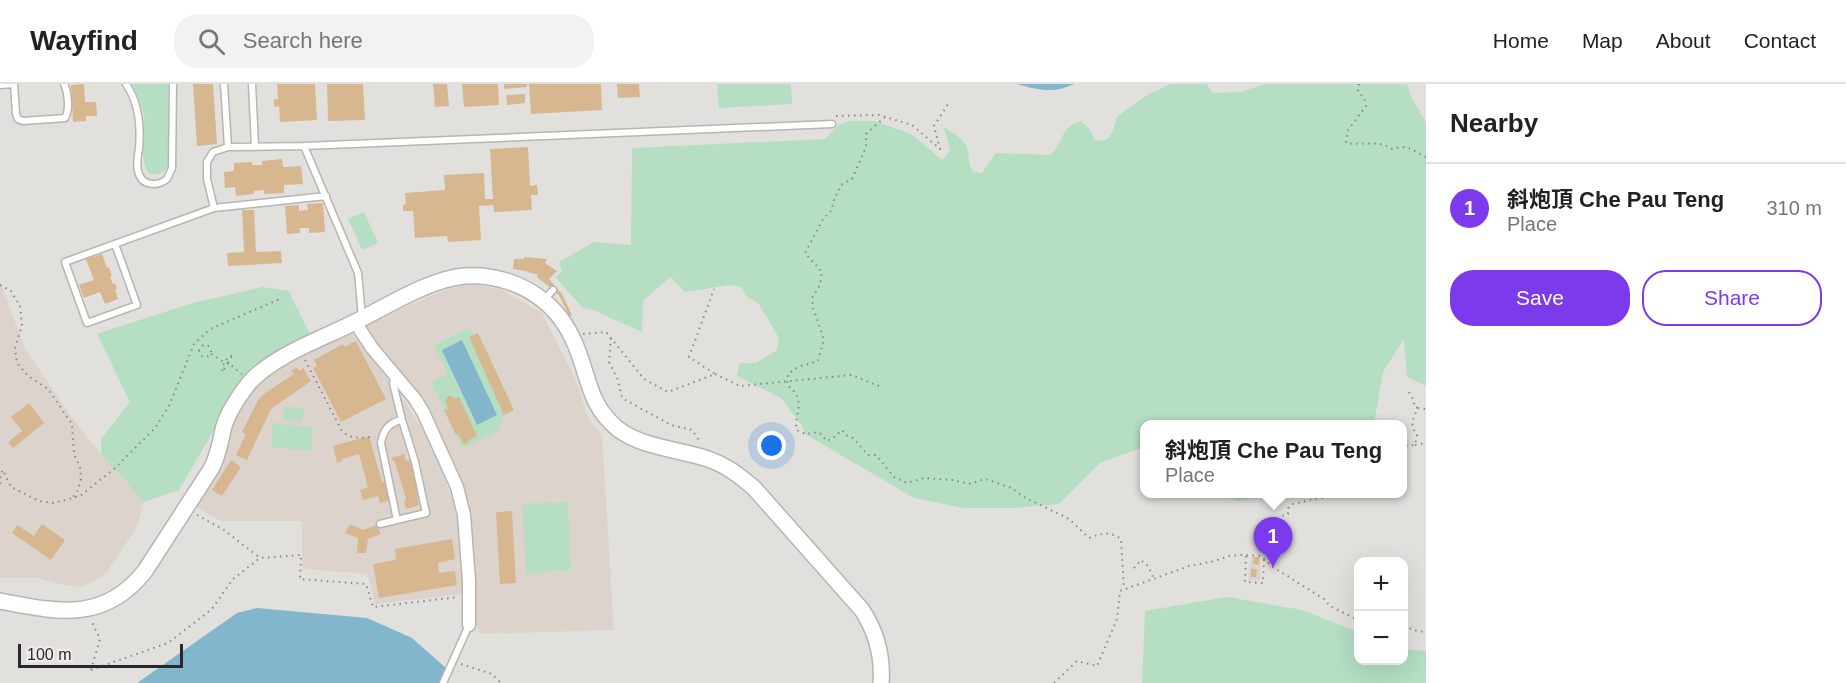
<!DOCTYPE html>
<meta charset="utf-8">
<style>
:root{--surface:#fff;--page:#f2f2f2;--text:#222;--muted:#767676;--line:#e0e0e0;--accent:#7c3aed}
body{margin:0;font-family:Helvetica,"Noto Sans TC",sans-serif;background:var(--page);color:var(--text)}
.controls{position:absolute;right:18px;bottom:18px;display:grid;overflow:hidden;border-radius:12px;box-shadow:0 6px 24px #0002}
.controls button{width:54px;height:54px;display:grid;place-items:center;padding:0;border:0;border-bottom:2px solid var(--line);background:var(--surface);color:var(--text);font:30px sans-serif}
.scale{position:absolute;left:18px;bottom:15px;width:165px;box-sizing:border-box;padding-left:6px;border:3px solid #2a2928;border-top:0;font-size:16px;line-height:21px;white-space:nowrap;color:#2a2928;-webkit-text-stroke:4px #f0edea;paint-order:stroke}
.you{position:absolute;left:772px;top:362px;width:21px;height:21px;margin:-15px;border:4px solid #fff;border-radius:50%;background:#1a73e8;box-shadow:0 0 0 9px #1a73e833}
.badge{display:grid;place-items:center;width:39px;height:39px;border-radius:50%;background:var(--accent);color:#fff;font-size:20px;font-weight:700}
.pin{position:absolute;translate:-50% -50px;filter:drop-shadow(0 2px 3px #0008)}
.pin::after{content:'';position:absolute;top:32px;width:21px;height:18px;background:inherit;clip-path:polygon(0 0,100% 0,50% 100%)}
.popup{position:absolute;left:1140px;top:336px;width:267px;height:78px;box-sizing:border-box;display:grid;place-content:center;border-radius:12px;background:var(--surface);filter:drop-shadow(0 2px 4px #0005);font-size:20px;white-space:nowrap;color:var(--muted)}
.popup b{font-size:22px;color:var(--text)}
.popup::after{content:'';position:absolute;left:50%;top:100%;margin-left:-12px;border:12px solid transparent;border-top-color:var(--surface)}
.list{margin:0;padding:0;list-style:none}
h2{display:flex;justify-content:space-between;align-items:center;height:78px;margin:0;padding:0 24px;font-size:26px}
h2 small{font-size:20px;font-weight:400;color:var(--muted)}
.list li{display:grid;grid-template-columns:39px 1fr auto;gap:18px;align-items:center;box-sizing:border-box;height:90px;padding:0 24px;border-top:2px solid var(--line)}
.list b{display:block;font-size:22px;white-space:nowrap}
.list p{margin:0;font-size:20px;white-space:nowrap;color:var(--muted)}
.list em{font-size:20px;font-style:normal;color:var(--muted)}
.actions{display:flex;gap:12px;padding:18px 24px}
.actions a{flex:1;padding:14px 0;border:2px solid var(--accent);border-radius:24px;text-align:center;font-size:21px;color:var(--accent)}
.actions .main{background:var(--accent);color:#fff}
.icon{flex:none;width:33px;height:33px;fill:none;stroke:currentColor;stroke-width:2;stroke-linecap:round;stroke-linejoin:round}
.map{position:relative;flex:none;width:1426px;height:599px;overflow:hidden}
header{display:flex;align-items:center;gap:36px;box-sizing:border-box;height:84px;padding:0 30px;background:var(--surface);border-bottom:2px solid var(--line)}
header strong{font-size:28px}
nav{display:flex;gap:33px;margin-inline-start:auto;font-size:21px}
.search{width:420px;height:54px;background:var(--page);display:flex;align-items:center;gap:15px;box-sizing:border-box;padding:0 21px;border-radius:24px;color:var(--muted);font-size:22px}
main{display:flex}
aside{flex:1;background:var(--surface)}
.map>svg:first-child{display:block}
.built{fill:#dcd4cc}
.green{fill:#b5dec3}
.water{fill:#81b6cd}
.building{fill:#d7b790}
.lines{fill:none;stroke-linecap:round;stroke-linejoin:round}
.service-casing{stroke:#b7b5b2;stroke-width:9}
.minor-casing{stroke:#b7b5b2;stroke-width:15}
.tertiary-casing{stroke:#b7b5b2;stroke-width:18}
.path{stroke:#8c8a88;stroke-width:2;stroke-dasharray:1.5 4.5;stroke-linecap:butt}
.service{stroke:#fff;stroke-width:6}
.minor{stroke:#fff;stroke-width:12}
.tertiary{stroke:#fff;stroke-width:15}
</style>
<header>
<strong>Wayfind</strong>
<div class="search"><svg class="icon" aria-label="search" viewBox="0 0 24 24"><circle cx="10" cy="10" r="6"/><path d="M15 15l6 6"/></svg>Search here</div>
<nav><a>Home</a><a>Map</a><a>About</a><a>Contact</a></nav>
</header>
<main>
<div class="map">
<svg width="1426" height="599" viewBox="0 0 1426 599">
<rect width="100%" height="100%" fill="#e2e0dd"/>
<path class="built" d="M0,197l25,68 46,67 30,38 43,48 -7,25 -31,46 -11,8 -15,6 -16,-2 -26,-7h-38z
M467,200l33,5 41,23 34,66 14,42 13,15 12,195 -133,4 -8,-17 -2,-85 -37,-108 -74,-96 77,-35z
M348,244l57,74 22,35 14,31 13,36 5,21 4,69 -88,10 -7,-30 -66,-5v-48h-81l-31,-18 55,-105 26,-30z
M1251,473h10l-1,23h-12z"/>
<path class="green" d="M132,0h36l1,78c-3,10 -10,14 -20,11 -11,-12 -3,-41 -5,-57 -2,-12 -7,-22 -12,-32z
M717,0h74l1,20 -73,4z
M1171,0h36l5,9 28,-1 25,-8h142l4,12 15,27v263l-19,-9 -3,-38 -21,33 -8,46 -4,6h-227v23l-44,16 -41,41 -46,4h-49l-50,-10 -109,-64 -3,-8 -21,-28 -44,-22 3,-13h16l21,-13 2,-12 -20,-34 -13,-8 -5,-9 -11,-2 -45,7 -15,-15 -27,24 -1,31 -49,-22 -10,-2 -28,-31 7,-5 -3,-10 35,-20 37,3 1,-97 193,-9 13,-14 10,-4h27l36,13 31,26 8,-9 -6,-24c10,7 22,12 24,25 1,8 1,12 5,20l9,1 14,-20 54,2c15,-12 8,-27 31,-34l7,6 8,14 10,-1c12,-11 6,-16 13,-25l28,-20z
M364,128l14,31 -16,7 -14,-31z
M263,203l26,4 21,43 -53,29 -10,10 -68,117 -35,12 -43,-48v-15l29,-37 -33,-68 92,-30z
M470,244l3,7 5,-2 36,77 -10,5 -6,16 -36,17 -31,-66 17,-8 -14,-29z
M284,323l20,1 -2,13 -19,-1z
M273,339l40,4 -2,24 -40,-4z
M1213,410h68l-43,7z
M568,418l3,68 -45,3 -4,-69z
M1227,513l75,13 56,22v28h46v-11l22,2v32h-284l3,-72z"/>
<path class="water" d="M1017,0h57c-20,10 -36,6 -57,0z
M462,256l35,75 -20,10 -35,-75z
M257,524l110,10 45,20 35,31 -7,14h-303l100,-70z"/>
<path class="building" d="M84,0l1,18h11l1,14h-11v5l-13,1 -2,-37z
M193,0h20l4,60 -20,2z
M277,0h38l2,36 -37,2 -1,-16 -5,1v-8h4z
M327,0h36l2,36 -37,1z
M433,0h14l2,22 -14,1z
M462,0h36l1,21 -35,2z
M504,0h23v3l-23,2z
M529,0h72l1,26 -71,4z
M617,0h22l1,13 -22,1z
M525,10v9l-18,2 -1,-10z
M528,63l2,39 7,-1 1,10h-7l1,15 -38,2 -1,-7 -14,1 2,34 -33,2 -1,-6 -32,2 -2,-27h-10v-6l3,-1 -1,-11 40,-3 -1,-15 40,-2 1,26h8l-3,-50z
M282,75l1,8 18,-1 2,18 -19,1v8l-20,1v-4l-10,1v3l-18,2 -1,-9 -10,1 -1,-16 10,-1v-8l18,-1v3h10v-4z
M323,119l2,29 -16,1v-5h-9v5l-13,1 -2,-28 14,-1v6l9,-1 -1,-6z
M242,126h12l2,42 25,-1 1,12 -54,3 -1,-13 17,-1z
M102,170l5,14 2,-1 3,9 -2,1 3,7 2,-1 2,6h-2l3,10 -13,5 -5,-12 -16,6 -5,-13 15,-5 -8,-21z
M524,173l23,2 -2,4 12,8 -8,8 13,15 10,21 -3,1 -10,-21 -22,-18 1,-2 -13,-4 -12,-2 1,-10h10z
M478,249l36,77 -10,5 -35,-78z
M356,257l30,58 -45,23 -28,-54 4,-2 -3,-6 29,-16 1,3z
M297,283l2,4 4,-3 8,13 -40,28 -24,51 -11,-5 10,-21 -4,-2 16,-32 7,-7 29,-19 -3,-3z
M448,312h3l5,3 3,-2 18,39 -8,4 -3,5 -3,-2 -5,-10 -2,2 -12,-25 4,-1 -3,-8z
M29,319l15,20 -31,25 -5,-6 14,-11 -11,-14z
M369,352l13,46h3l5,18 -10,3 -2,-7 -15,4 -3,-10 8,-3 -9,-33 -17,5v2l-5,2 -4,-17z
M404,370l2,7 4,-1 11,36 -4,1 2,8 -13,4 -2,-7 2,-3 -11,-37 -4,-4z
M231,376l10,7 -19,29 -10,-6z
M512,427l4,72 -16,1 -4,-72z
M42,440l23,16 -14,20 -39,-27 5,-8 17,11z
M350,440l13,6 14,-5 4,9 -13,5 -2,14h-9l1,-15 -13,-5z
M452,455l3,20 -17,4 1,10 16,-2 2,14 -78,13 -6,-34 23,-4 -1,-11z
M1254,473h5v8l-6,-1z
M1251,485h6l-1,8h-5z"/>
<g class="lines">
<defs>
<path id="service" d="M14,0l2,30 2,5 5,2 42,-3c5,-8 3,-26 -1,-34
M126,0c13,19 15,41 13,64 -1,7 -3,16 -1,23 3,15 19,16 29,8l5,-11 1,-84
M224,0l4,63
M252,0l3,62
M0,1l14,-1
M304,62l54,127 4,44
M214,124l-7,-29v-17l6,-10 15,-5 76,-1 528,-22
M115,160l22,61 -50,18 -22,-61 149,-54 112,-12
M544,216l9,-10
M395,293l-2,6 9,37c-13,2 -19,10 -21,23l16,77
M380,440l46,-11 -11,-51 -13,-42
M443,599l26,-58"/>
<path id="minor" d="M355,238l17,26 43,51 8,13 34,75 7,28 5,66v44"/>
<path id="tertiary" d="M0,517c57,11 104,22 145,-30l66,-102c8,-14 9,-28 13,-43 5,-16 15,-30 25,-43 24,-27 70,-43 102,-59 34,-16 75,-44 113,-48 29,-2 58,7 80,25 16,13 28,33 35,53 11,30 12,53 39,75 25,19 61,20 90,30 18,6 32,17 46,29l108,122c15,23 21,46 19,73"/>
</defs>
<use href="#service" class="service-casing"/>
<use href="#minor" class="minor-casing"/>
<use href="#tertiary" class="tertiary-casing"/>
<path class="path" d="M1359,0l-1,8 6,6 2,8 -18,24 -2,13c16,3 32,-4 46,6 17,-5 19,1 34,8
M836,32l43,-1 33,10 28,24 -6,-23 16,-25
M885,33l-19,17v13l-14,32 -11,6 -8,17 -1,8 -9,9 -18,34 17,19 -2,13 -8,13 1,10 11,31 -6,22 -20,6 -10,7 -1,11c19,14 9,24 9,44 7,7 14,4 23,3l8,9 6,-3 9,-8 4,5 7,3 15,17h8l18,22 13,6 17,-5 29,2 16,4 16,-5 27,9 10,8 47,23 20,19c13,-5 21,-7 32,1l3,50
M0,201l11,6 9,15 2,19 -7,23 2,15 11,13 20,13 24,35 2,30 6,13 1,12 -3,11 -7,10
M583,250l23,-2 38,47 24,13 47,-18 -26,-17 25,-68
M611,254l-2,24 9,18 4,18 49,27 21,5 9,13
M199 267a6 6 0 1 1 12 0a6 6 0 1 1-12 0Z
M211,270l13,8
M305,276l37,71c8,8 20,8 32,5
M228,279l5,-9 -9,8 -2,10 6,-9 14,11
M715,290l25,12 111,-11 28,11
M1409,308l5,9v5l4,2
M1415,361l11,-2
M1402,366l3,-4 10,-1 2,-10c-8,-11 -4,-16 1,-27l8,1
M0,400l1,-11 2,-3 8,17 28,14 15,2 26,-7 34,-27 41,-41 14,-22 25,-62 16,-15 70,-30
M1333,410l7,1 2,-1
M197,431l27,15 36,28
M1246,472l-1,26 18,1 1,-24
M1273,483v-7c9,-15 15,-27 9,-44l6,-2v-6l3,-1 2,-3c11,-2 20,-6 31,-6l4,-4
M1134,484l7,-8 7,6 6,13
M1404,542l13,5 9,1
M461,580l31,10 9,9
M91,586l77,-27 44,-34 21,-30 27,-21 41,-3 -1,24 66,5 7,23 86,-10
M91,586l9,-31 -9,-19
M1054,599l23,-22 20,5 20,-47 3,-28 69,-25 26,-5 14,-5 13,-1 19,1 12,11 51,32 6,7 28,14"/>
<use href="#service" class="service"/>
<use href="#minor" class="minor"/>
<use href="#tertiary" class="tertiary"/>
</g>
</svg>
<div class="controls">
<button>+</button>
<button>−</button>
</div>
<div class="scale">100 m</div>
<div class="you"></div>
<div class="pin badge" style="left:1273px;top:483px">1</div>
<div class="popup"><b>斜炮頂 Che Pau Teng</b>Place</div>
</div>
<aside>
<h2>Nearby<small></small></h2>
<ul class="list">
<li><span class="badge">1</span><div><b>斜炮頂 Che Pau Teng</b><p>Place</p></div><em>310 m</em></li>
</ul>
<div class="actions"><a class="main">Save</a><a>Share</a></div>
</aside>
</main>
